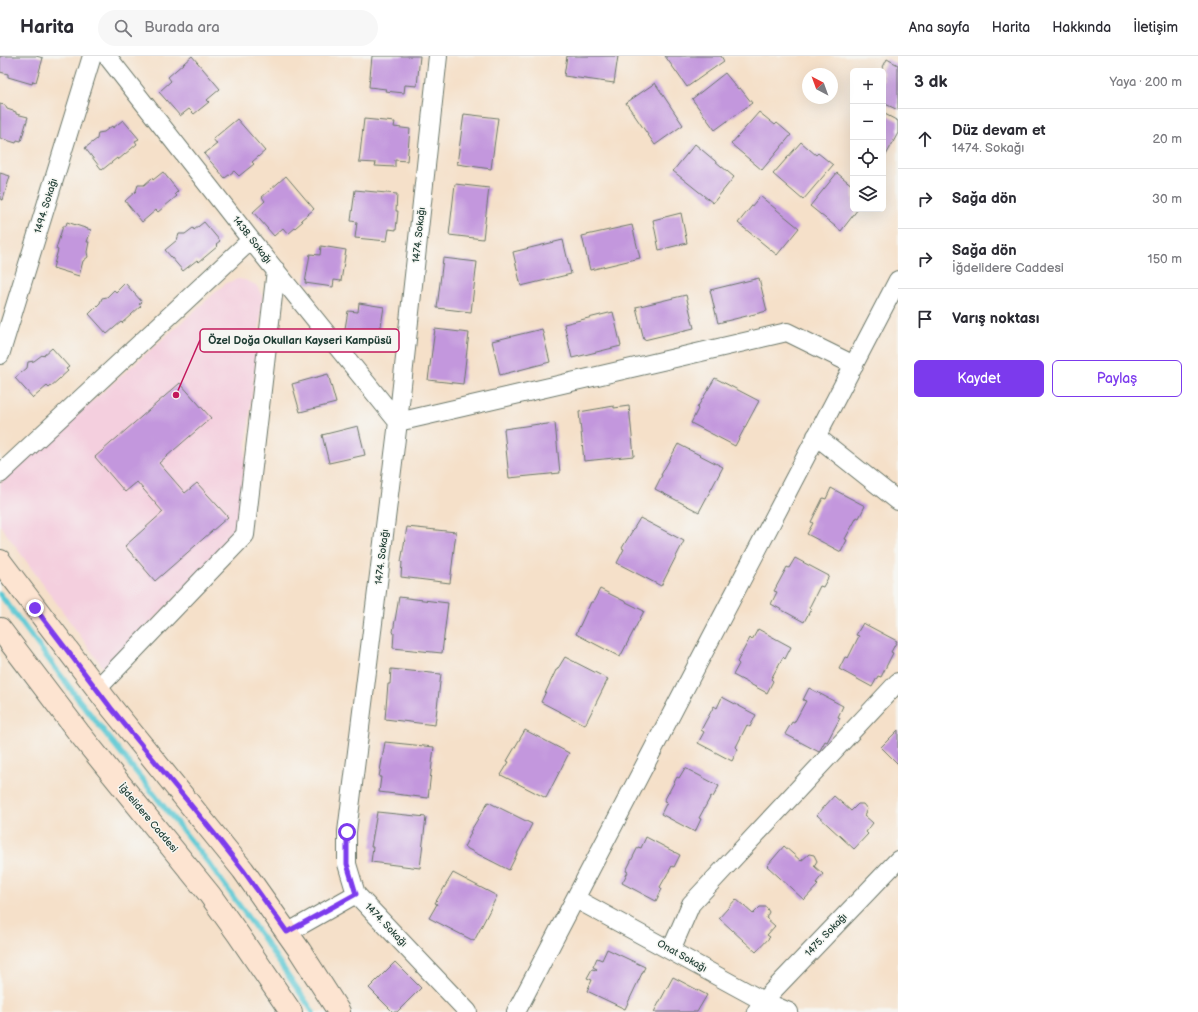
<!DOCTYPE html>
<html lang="tr">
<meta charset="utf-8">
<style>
:root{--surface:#fff;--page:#f7f7f7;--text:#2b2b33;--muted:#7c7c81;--line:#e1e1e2;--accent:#7c3aed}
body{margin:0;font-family:"Balsamiq Sans",sans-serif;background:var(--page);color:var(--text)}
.controls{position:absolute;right:12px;top:12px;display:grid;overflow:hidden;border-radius:6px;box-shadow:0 4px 16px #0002}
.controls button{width:36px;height:36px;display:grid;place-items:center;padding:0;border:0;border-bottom:1px solid var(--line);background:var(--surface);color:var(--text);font:20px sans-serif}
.compass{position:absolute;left:802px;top:12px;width:36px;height:36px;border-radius:50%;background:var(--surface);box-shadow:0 4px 16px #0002;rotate:319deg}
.stop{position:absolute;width:12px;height:12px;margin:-9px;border:3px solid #7c3aed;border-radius:50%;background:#fff}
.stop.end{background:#7c3aed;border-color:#fff;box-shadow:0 1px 4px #0008}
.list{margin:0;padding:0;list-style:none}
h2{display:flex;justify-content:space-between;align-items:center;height:52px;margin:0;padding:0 16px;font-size:17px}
h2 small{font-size:13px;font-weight:400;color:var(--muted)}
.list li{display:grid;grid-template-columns:26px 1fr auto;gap:12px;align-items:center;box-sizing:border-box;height:60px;padding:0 16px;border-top:1px solid var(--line)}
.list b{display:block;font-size:15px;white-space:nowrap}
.list p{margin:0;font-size:13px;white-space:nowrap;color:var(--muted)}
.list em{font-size:13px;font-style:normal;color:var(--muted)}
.actions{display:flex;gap:8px;padding:12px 16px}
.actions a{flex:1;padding:9px 0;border:1px solid var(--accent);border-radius:6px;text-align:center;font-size:14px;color:var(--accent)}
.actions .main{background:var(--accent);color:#fff}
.icon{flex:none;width:22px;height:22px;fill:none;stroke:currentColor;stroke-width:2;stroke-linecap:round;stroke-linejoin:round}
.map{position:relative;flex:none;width:898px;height:956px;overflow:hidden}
header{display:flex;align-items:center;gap:24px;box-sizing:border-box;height:56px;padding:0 20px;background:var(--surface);border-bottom:1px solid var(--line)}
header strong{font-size:19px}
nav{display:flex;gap:22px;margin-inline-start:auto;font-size:14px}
.search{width:280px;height:36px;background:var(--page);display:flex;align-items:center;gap:10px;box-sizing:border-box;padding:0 14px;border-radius:22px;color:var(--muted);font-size:15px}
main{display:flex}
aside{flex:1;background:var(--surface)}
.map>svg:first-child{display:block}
.built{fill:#f4cfde}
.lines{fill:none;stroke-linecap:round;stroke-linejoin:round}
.stream{stroke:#5cc8d3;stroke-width:5.5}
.building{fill:#c397dd}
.street-casing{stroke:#6a7668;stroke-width:20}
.secondary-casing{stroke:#6a7668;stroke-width:24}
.street{stroke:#fff;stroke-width:18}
.secondary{stroke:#fde4d1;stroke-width:22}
.route{stroke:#7c3aed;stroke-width:5}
.labels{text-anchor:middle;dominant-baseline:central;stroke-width:3;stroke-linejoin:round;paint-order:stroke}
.street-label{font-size:10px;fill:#1f3d34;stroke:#f6f6f2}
.leader{fill:none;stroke:#c2185b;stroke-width:1.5}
.callout-dot{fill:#c2185b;stroke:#f6f6f2;stroke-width:1.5}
.callout{fill:#f6f6f2;stroke:#c2185b;stroke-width:1.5}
.callout-label{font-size:11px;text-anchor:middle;font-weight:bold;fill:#1f3d34}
</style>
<header>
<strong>Harita</strong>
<div class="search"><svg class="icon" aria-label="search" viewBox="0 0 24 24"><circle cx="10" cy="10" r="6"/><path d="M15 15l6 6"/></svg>Burada ara</div>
<nav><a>Ana sayfa</a><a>Harita</a><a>Hakkında</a><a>İletişim</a></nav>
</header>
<main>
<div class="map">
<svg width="898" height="956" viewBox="0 0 898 956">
<rect width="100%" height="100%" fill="#f6f6f2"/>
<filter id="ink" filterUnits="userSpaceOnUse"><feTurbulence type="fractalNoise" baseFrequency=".025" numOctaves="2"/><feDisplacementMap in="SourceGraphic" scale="8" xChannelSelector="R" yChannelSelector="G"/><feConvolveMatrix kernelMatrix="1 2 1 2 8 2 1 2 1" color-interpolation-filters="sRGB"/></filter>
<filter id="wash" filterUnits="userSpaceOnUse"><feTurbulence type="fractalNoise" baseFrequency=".012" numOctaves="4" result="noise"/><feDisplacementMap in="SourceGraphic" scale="16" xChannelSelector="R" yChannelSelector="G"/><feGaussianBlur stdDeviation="0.9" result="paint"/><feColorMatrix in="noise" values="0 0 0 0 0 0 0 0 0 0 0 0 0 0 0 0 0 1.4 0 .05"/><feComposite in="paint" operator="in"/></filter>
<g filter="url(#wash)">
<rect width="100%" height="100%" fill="#f5e0c9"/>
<path class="built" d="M238,223l7,1 11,5 7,11 -26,238 -132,136 -105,-145v-42l226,-200z"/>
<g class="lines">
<path class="stream" d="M0,538l79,106 132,166 51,71 51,75"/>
</g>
<g id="blocks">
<path class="building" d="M0,0h36l7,2 -7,24 -3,-1 -1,3 -24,-7v-3l-8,-2z
M192,0l28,33 -13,11 2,2 -15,12 -5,-5 -9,7 -21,-24 12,-11 -3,-4z
M372,0h48l-3,30 -12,-1 -1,8 -19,-2 1,-2 -17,-2z
M567,0h51l-4,27 -50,-7z
M665,0h56l3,5 -37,26z
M887,3l11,6v45l-15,-7v-21l1,-3 -1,-1v-7h-2z
M725,17l13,16 2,-1 12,15 -37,27 -23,-31z
M655,27l28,42 -28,20 -29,-42z
M0,48l5,1 2,4 9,3v2l12,3 -7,24 -4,-1 -1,3 -16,-5z
M759,56l16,13 2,-2 14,12 -29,35 -31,-26z
M883,57l15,8v12l-14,26h-1z
M464,58l34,4 -7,51 -34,-5z
M237,63l28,32 -13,11 2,2 -15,12 -5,-5 -9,7 -21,-24 13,-10 -4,-5z
M364,63l31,3 -1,5 16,2 -3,32 -12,-1v7l-20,-1 1,-3 -17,-1z
M123,64l16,19 -4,2 2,3 -19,16 -1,-2 -15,12 -17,-22 12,-9 1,-6 6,-1 8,-6 1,2z
M801,86l15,13 2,-2 15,12 -30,35 -30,-26z
M695,88l39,33 -21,26 -40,-32z
M163,116l15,19 -3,3 2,2 -19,16 -2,-2 -14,12 -17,-21 11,-10 2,-6h6l8,-7 1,2z
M0,117l10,3 -7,24 -3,-1z
M837,117l16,13v23h5l-17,22 -31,-25z
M286,120l28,33 -13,11 2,1 -15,13 -5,-6 -9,8 -21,-24 12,-11 -3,-4z
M455,128l34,4 -6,51 -34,-4z
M355,134l42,4 -1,17h2l-2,19 -7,-1 -2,12 -32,-3 2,-16 -6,-1z
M760,140l39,32 -22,27 -39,-32z
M681,157l6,30 -28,7 -6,-30z
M67,166l24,8 -4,12h2l-2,10 1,5 -5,4 -4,15 -26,-8 5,-18 -2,-1 7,-23h3z
M204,166l16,19 -4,3 2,2 -19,16 -2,-2 -14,11 -18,-21 12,-10 2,-6h6l8,-6 1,2z
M632,169l8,33 -50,12 -8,-34z
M563,184l8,34 -50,12 -8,-34z
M321,190l25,4 -5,31 -7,-1 -1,7 -28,-4 5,-29 10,1z
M443,202l34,4 -6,50 -34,-4z
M759,222l8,33 -49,12 -8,-33z
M125,227l17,19 -3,2 2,2 -19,17 -1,-1 -14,12 -18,-20 11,-11 2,-5 5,-1 7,-7 2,2z
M686,239l8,33 -50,12 -8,-33z
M359,247l25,4 -5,31 -6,-1 -2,7 -28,-4 5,-29 10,1z
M613,256l8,34 -49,12 -8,-34z
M435,273l34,4 -6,51 -35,-4z
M542,273l8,33 -50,13 -8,-34z
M52,292l17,19 -3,2 2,2 -19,17 -2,-2 -14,12 -18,-20 12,-10 1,-6 6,-1 8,-6 1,1z
M328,318l8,29 -36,9 -8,-28z
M715,322l44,23 -24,45 -44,-23 7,-14 -1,-1z
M180,327l31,35 -52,45 26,30 12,-10 31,34 -73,64 -30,-35 38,-34 -26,-30 -12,10 -30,-35z
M614,350v2l15,-2 5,50 -50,5 -5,-49z
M555,367l5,50 -51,5 -5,-49 35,-5 1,1z
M358,370l7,29 -36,8 -7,-28z
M678,388l45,23 -24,45 -44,-23 7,-14h-1z
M831,432l34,18 -6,12 -2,-1 -12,22 2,1 -6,12 -34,-18 6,-11 -2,-1 12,-24 3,1z
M640,462l44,23 -23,45 -44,-23 7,-14 -2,-1z
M407,471l49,5 -6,51 -49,-6 1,-15h-1z
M795,502l34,18 -6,11 -3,-1 -11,22 2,1 -7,13 -33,-18 6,-12 -3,-1 13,-24 2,1z
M600,533l44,22 -24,46 -44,-23 15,-32h2z
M399,541l49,6 -6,50 -49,-5 1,-15 -1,-1z
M863,567l34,18 -6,11 2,1 -12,24 -3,-1 -6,11 -33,-18 6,-12 3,1 11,-22 -3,-1z
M758,573l33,18 -6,12 -2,-2 -12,22 2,2 -6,12 -34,-18 6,-11 -2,-2 13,-24 2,2z
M565,601l43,22 -23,46 -44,-23 15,-32h1z
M391,613l50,5 -6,51 -50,-6 3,-35h2z
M809,632l34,18 -5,11 2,1 -13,24 -2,-1 -6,11 -34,-18 7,-12 2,1 12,-22 -3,-1z
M722,641l34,18 -6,12 -3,-2 -11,22 2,2 -6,12 -34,-18 6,-11 -3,-2 13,-24 3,2z
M525,674l44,23 -23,45 -45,-23 8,-13 -2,-1z
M898,674v34l-17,-17z
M385,686l49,5 -6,51 -49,-6 2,-15h-2z
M685,712l34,18 -6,11 -2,-1 -12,22 2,1 -6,13 -34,-18 6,-12 -3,-1 13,-24 2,1z
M834,740l17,15 7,-7h5l4,5 -3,6 9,8 -7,9 2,2 -14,15 -37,-34z
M488,746l44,22 -23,46 -45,-23 7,-14 -1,-1z
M377,756l49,5 -6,51 -49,-6 2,-15h-2z
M646,781l34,18 -6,12 -2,-1 -12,21 2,2 -6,12 -34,-18 6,-11 -2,-1 12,-24 3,1z
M784,790l17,15 8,-7 5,1 3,6 -3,5 9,8 -7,9 2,2 -14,15 -37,-34z
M453,817l44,23 -23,45 -45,-23 8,-14 -2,-1z
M736,843l17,15 7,-7h6l3,5 -3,6 9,8 -8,9 3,2 -14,15 -37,-34z
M607,893l38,18 -20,42 -38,-18 5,-11 -5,-2 5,-9 4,1 1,-1 -4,-2 4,-9 5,2z
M395,906l26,26 -24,24h-4l-24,-24z
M673,921l34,18 -10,17h-43z"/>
</g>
</g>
<g filter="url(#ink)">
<use href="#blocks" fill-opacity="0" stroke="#6a7668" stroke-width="1"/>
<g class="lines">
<defs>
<path id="street" d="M107,0l144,184 147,182
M438,0l-40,366 -51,410v32l9,30 112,118
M0,299l92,-299
M398,366l389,-90 67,33
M816,380l82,65
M0,418l251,-234
M97,633l148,-154 31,-265
M576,843l187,102 26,11
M287,877l69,-39
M671,894l20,-46 207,-222
M516,956l382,-732
M756,956l7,-11 135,-141"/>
<path id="secondary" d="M0,505l111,146 102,126 30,37 57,81 39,61
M0,573l79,104 131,162 28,39 53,78"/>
</defs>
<use href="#street" class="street-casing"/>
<use href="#secondary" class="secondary-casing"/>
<use href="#street" class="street"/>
<use href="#secondary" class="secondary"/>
</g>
</g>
<g class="lines" filter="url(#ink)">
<path class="route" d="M35,552l76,100 102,124 30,38 44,62 69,-38 -9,-30v-32"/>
</g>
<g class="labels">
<g class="street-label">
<text transform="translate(46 150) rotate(-73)">1494. Sokağı</text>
<text transform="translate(419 179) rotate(-84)">1474. Sokağı</text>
<text transform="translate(252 184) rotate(52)">1438. Sokağı</text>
<text transform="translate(382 501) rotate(-83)">1474. Sokağı</text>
<text transform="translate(148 762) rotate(50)">İğdelidere Caddesi</text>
<text transform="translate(386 869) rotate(46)">1474. Sokağı</text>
<text transform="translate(826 879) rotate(-46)">1475. Sokağı</text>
<text transform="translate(682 900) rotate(29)">Onat Sokağı</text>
</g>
</g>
<path class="leader" d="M176 339L200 284"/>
<circle class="callout-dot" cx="176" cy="339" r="4"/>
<rect class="callout" x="200" y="273" width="199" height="23" rx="4"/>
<g class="callout-label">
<text x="300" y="288">Özel Doğa Okulları Kayseri Kampüsü</text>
</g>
</svg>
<div class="controls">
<button>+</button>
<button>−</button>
<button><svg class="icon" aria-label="locate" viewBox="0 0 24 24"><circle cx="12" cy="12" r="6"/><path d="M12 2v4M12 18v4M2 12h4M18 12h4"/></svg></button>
<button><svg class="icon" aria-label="layers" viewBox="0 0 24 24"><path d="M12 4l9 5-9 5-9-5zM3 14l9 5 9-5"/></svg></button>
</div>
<svg class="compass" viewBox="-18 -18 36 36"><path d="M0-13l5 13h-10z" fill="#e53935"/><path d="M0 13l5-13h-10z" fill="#7c7c81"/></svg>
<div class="stop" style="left:347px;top:776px"></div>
<div class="stop end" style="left:35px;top:552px"></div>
</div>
<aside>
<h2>3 dk<small>Yaya · 200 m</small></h2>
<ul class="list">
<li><svg class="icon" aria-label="ahead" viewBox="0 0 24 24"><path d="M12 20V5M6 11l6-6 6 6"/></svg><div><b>Düz devam et</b><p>1474. Sokağı</p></div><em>20 m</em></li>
<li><svg class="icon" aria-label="right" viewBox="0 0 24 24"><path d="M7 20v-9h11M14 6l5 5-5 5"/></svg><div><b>Sağa dön</b></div><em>30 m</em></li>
<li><svg class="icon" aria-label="right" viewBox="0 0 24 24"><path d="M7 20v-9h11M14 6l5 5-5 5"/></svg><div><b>Sağa dön</b><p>İğdelidere Caddesi</p></div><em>150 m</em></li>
<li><svg class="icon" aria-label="arrive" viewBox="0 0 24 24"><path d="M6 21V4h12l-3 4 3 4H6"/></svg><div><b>Varış noktası</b></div></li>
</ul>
<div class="actions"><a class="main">Kaydet</a><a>Paylaş</a></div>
</aside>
</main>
